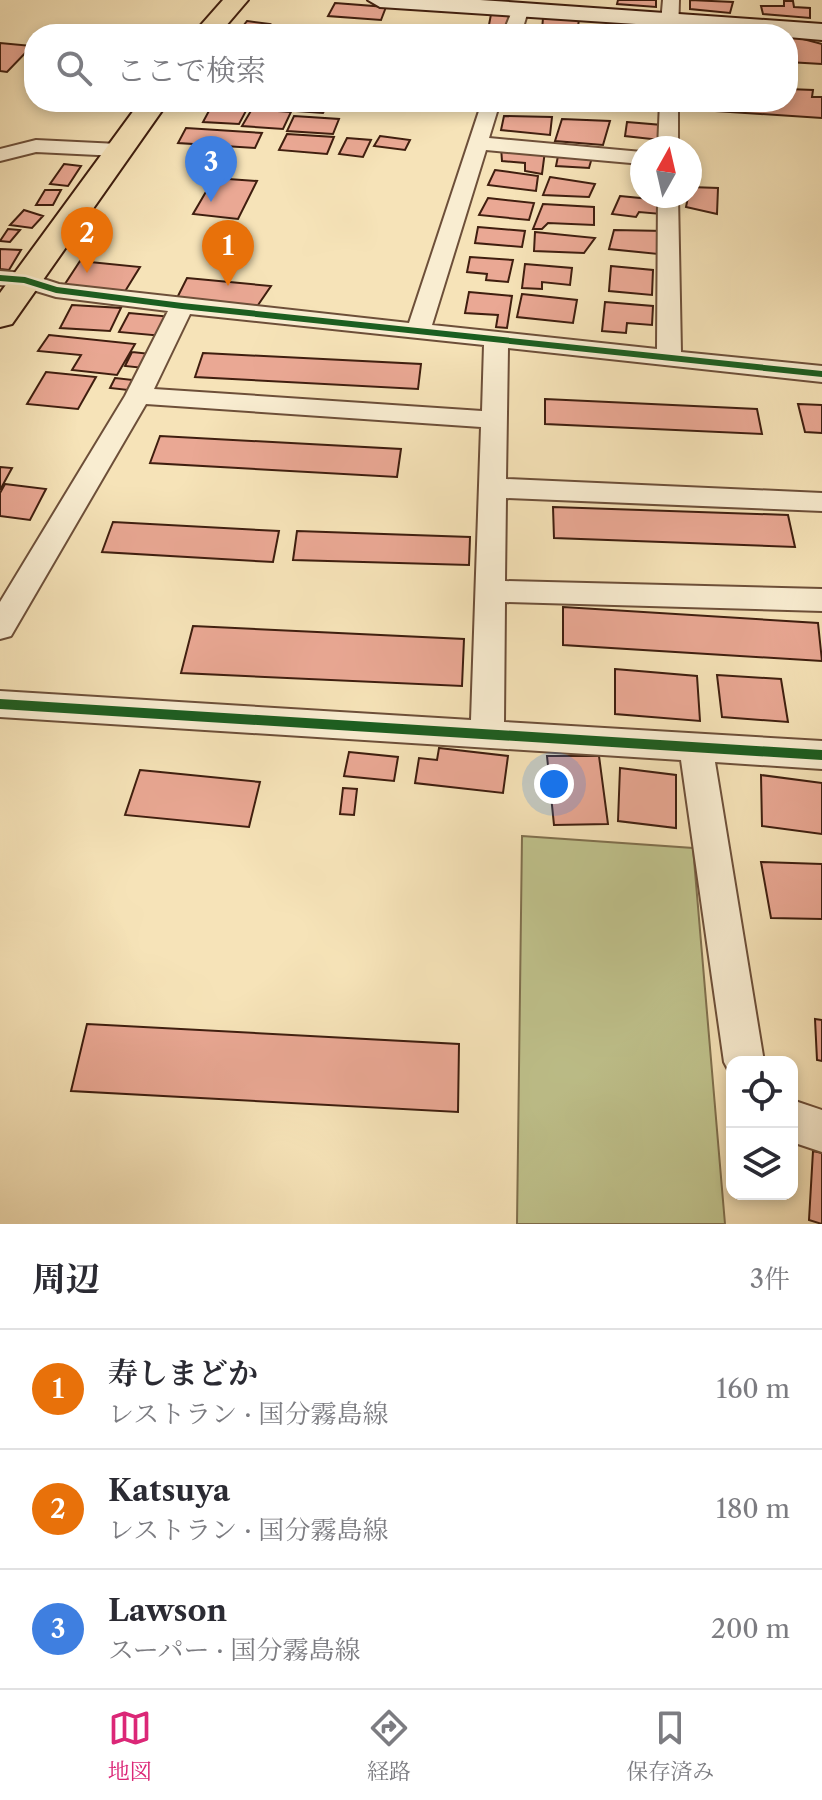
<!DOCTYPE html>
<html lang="ja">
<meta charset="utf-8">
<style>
:root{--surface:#fff;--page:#f2f2f3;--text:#2b2b33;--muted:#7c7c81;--line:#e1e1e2;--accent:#db2777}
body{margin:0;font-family:"Libre Caslon Text","Noto Serif JP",serif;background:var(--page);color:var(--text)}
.controls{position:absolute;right:24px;bottom:24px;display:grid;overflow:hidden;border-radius:16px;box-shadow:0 4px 12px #0003}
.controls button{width:72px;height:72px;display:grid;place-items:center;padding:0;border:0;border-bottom:2px solid var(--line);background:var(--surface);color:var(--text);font:40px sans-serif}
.compass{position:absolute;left:630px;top:136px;width:72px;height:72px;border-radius:50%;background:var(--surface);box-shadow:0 4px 12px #0003;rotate:8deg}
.you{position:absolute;left:554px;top:784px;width:28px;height:28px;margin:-20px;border:6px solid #fff;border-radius:50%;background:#1a73e8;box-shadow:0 0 0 12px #1a73e833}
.badge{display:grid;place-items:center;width:52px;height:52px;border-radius:50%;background:var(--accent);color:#fff;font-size:26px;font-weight:700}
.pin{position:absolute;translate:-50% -66px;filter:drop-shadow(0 2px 4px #0008)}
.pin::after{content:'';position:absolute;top:42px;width:28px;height:24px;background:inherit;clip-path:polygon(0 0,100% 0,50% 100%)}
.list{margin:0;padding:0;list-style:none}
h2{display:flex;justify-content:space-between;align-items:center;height:104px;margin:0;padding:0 32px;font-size:34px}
h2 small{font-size:26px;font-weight:400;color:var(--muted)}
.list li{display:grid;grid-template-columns:52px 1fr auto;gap:24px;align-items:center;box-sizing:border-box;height:120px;padding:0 32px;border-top:2px solid var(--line)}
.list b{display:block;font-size:30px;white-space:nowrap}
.list p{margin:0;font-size:26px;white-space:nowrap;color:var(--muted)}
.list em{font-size:26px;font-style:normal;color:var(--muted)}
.icon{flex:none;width:44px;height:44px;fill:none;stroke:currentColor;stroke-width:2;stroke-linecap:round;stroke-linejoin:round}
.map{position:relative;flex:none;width:822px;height:1224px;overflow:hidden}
.search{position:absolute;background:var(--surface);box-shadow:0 4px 12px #0003;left:24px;right:24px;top:24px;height:88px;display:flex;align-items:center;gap:20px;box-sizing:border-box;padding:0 28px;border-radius:32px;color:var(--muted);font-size:30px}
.sheet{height:464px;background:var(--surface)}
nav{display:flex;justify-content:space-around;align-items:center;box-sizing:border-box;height:112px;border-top:2px solid var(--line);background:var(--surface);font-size:22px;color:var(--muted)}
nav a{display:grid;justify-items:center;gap:4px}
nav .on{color:var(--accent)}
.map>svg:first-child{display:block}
.green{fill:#c0c38d;stroke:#80704e;stroke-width:2}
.building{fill:#eaa894;stroke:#3f1e0f;stroke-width:2}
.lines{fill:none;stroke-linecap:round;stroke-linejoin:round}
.street-casing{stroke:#6d4f39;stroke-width:4}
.secondary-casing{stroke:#3f1e0f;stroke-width:4}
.primary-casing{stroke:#3f1e0f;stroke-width:4}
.street{fill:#f9edd1;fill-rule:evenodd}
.secondary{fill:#f9edd1;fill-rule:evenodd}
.primary{fill:#f6e3b8;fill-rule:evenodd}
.cycleway-casing{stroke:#f9edd1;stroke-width:5}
.cycleway{fill:#1b5e20;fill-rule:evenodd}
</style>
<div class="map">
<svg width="822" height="1224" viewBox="0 0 822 1224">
<rect width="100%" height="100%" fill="#f6e3b8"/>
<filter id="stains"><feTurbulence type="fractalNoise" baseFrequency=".0025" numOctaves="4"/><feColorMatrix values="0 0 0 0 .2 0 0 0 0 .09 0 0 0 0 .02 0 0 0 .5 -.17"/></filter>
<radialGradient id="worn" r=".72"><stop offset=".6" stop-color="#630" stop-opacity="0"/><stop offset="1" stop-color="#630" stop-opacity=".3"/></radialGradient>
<path class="green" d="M522,836l171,12 32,376h-208z"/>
<path class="building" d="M618,0h38v7l-39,-3z
M690,0l43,2 -3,11 -40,-4z
M784,1h9l1,6 16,1v10l-47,-4 -2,-8h23z
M335,3l51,4 -5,13 -53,-4z
M492,9l26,7 -6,16 -24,-2z
M543,18l36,2 -2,12 -35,-2z
M247,21l23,3 -7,10h-26z
M627,25l34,1 -3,8h-30z
M312,27l68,7h-72z
M788,35l34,9v20l-34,-2z
M0,43l32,3 -25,26 -7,-1z
M788,89l25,1 -1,7h10v21l-136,-9 2,-7h100z
M258,102h71l-6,11 -69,-5z
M613,102h36v6l-36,-2z
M211,107l36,2 -8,15 -36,-2z
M252,109l39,3 -8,17 -41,-3z
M294,116l45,3 -6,15 -46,-3z
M504,116l48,1 -2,18 -49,-5z
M562,119l48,2 -7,24 -48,-4z
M627,122l35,3 -2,15 -35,-4z
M186,128l76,5 -7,15 -77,-5z
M287,134l47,3 -7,17 -48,-4z
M380,136l30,4 -5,10 -31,-4z
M347,138l24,2 -8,17 -24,-3z
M501,147l44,4 -3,23 -17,-3v-8l-23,-2z
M559,151l34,3 -4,14 -33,-2z
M64,164l17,2 -13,20 -18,-2z
M495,170l43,6 -2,15 -48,-6z
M550,177l45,7 -6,13 -46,-2z
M214,178l43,3 -19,38 -45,-5z
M690,187l28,1 -1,26 -31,-7z
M45,190h16l-8,15h-17z
M620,196l40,4 1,14 -22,-2 -3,5 -24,-3z
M488,198l46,5 -5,17 -50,-5z
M543,204l51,3v18l-46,-2 -6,6h-9z
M24,210l19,6 -11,12 -22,-3z
M478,227l47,4 -3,16 -47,-4z
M8,229l12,1 -10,12 -10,-1z
M614,230l50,1 -6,23 -49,-5z
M535,232l60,6 -11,15 -50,-2z
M0,249l21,1 -12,20 -9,-1z
M470,257l43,3 -5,22 -22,-2 1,-6 -20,-2z
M80,261l60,6 -16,26 -61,-6z
M525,264l47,4 -2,17 -28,-3v7l-20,-1z
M611,266l42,4 -1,25 -43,-4z
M187,278l84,8 -15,22 -80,-8z
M469,292l43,4 -5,32 -11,-1 2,-12 -33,-2z
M522,294l55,6 -4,23 -56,-6z
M605,302l48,4 -1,19 -25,-2 -1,10 -24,-2z
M72,305l49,3 -11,23 -50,-3z
M129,313l44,4 -10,19 -44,-4z
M49,335l86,9 -18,31 -45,-5 9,-15 -43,-4z
M132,352l19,2 -7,14 -19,-2z
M203,353l218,11 -3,25 -223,-12z
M46,372l50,5 -18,32 -51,-5z
M115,378l18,2 -5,10 -18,-2z
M545,399l212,10 5,25 -217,-10z
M798,404l24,1v28l-17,-1z
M160,436l241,13 -4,28 -247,-14z
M0,467l12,1 -12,22z
M5,484l41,5 -16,31 -30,-4v-23z
M553,507l235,8 7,32 -241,-9z
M113,522l166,9 -6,31 -171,-10z
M297,531l173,6 -1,28 -176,-5z
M563,607l255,16 4,38 -259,-16z
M193,626l271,13 -2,47 -281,-13z
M615,669l82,7 3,45 -85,-7z
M717,675l64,4 7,43 -66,-5z
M439,748l69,8 -5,37 -88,-10 4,-25 18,2z
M349,752l49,5 -4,24 -50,-5z
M547,756h52l9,68 -54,1z
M620,768l56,7v53l-58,-7z
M140,770l120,12 -11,45 -124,-12z
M761,775l61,8v51l-60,-8z
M343,788l14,1 -3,26 -14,-1z
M761,862l61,2v55l-51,-1z
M815,1019l7,1v41l-5,-1z
M87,1024l372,20 -1,68 -387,-21z
M813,1151l9,2v71l-13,-4z"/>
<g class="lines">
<defs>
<path id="street" d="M663,0h16l-1,34h-18z
M520,6l8,5 -7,23h-18l9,-23z
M482,102h18l-11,36 153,14v12l-156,-14 -54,175 225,24 1,-153h20l3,156 141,14v16l-314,-34 -2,131 316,14v18l-316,-13 -1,83 317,8v22l-317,-9 -1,120 318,19v28l-107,-7 49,300h-32v15l-8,-15 -43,-302 -681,-43v-26l471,29 10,-293 -335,-23 -135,232 -11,3v-37l125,-206 43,-85 -112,-14 -33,-10 -23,-2v-14l25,2 34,11 350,39zM190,314l294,31 -2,66 -328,-22z
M660,102h18v46h-20z
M36,140l82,4 10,6 -10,6 -82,-4 -36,9v-12z
M792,1100l30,10v42l-30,-10z"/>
<path id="secondary" d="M368,0h112l342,24v16l-34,-3v-3l-408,-27z"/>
<path id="primary" d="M223,0h25l-29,34h-26z
M140,102h28l-156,222 -12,3v-34z"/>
</defs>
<use href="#street" class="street-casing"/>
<use href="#secondary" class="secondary-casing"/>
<use href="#primary" class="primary-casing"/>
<use href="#street" class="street"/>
<use href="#secondary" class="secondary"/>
<use href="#primary" class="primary"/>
<defs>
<path id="cycleway" d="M0,275l25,2 32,10 125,16 640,68v6l-640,-68 -126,-16 -32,-10 -24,-2z
M0,699l822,51v10l-822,-51z"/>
</defs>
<use href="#cycleway" class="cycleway-casing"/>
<use href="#cycleway" class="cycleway"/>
</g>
<rect width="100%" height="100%" filter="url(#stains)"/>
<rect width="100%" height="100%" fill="url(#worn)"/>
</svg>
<div class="controls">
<button><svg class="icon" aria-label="locate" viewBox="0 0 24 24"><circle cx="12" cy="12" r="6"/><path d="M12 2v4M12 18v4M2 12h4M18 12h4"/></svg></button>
<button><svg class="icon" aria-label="layers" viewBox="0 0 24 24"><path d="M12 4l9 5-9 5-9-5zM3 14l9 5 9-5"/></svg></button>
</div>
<svg class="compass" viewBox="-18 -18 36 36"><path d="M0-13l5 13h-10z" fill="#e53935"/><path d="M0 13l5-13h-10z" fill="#7c7c81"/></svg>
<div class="you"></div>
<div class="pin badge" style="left:228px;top:286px;background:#e8710a">1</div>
<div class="pin badge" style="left:87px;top:273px;background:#e8710a">2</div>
<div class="pin badge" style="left:211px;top:202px;background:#3f7fe0">3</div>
<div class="search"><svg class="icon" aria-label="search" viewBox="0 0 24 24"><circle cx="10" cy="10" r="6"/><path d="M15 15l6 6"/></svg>ここで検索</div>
</div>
<section class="sheet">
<h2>周辺<small>3件</small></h2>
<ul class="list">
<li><span class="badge" style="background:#e8710a">1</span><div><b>寿しまどか</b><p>レストラン · 国分霧島線</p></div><em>160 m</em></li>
<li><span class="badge" style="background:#e8710a">2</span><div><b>Katsuya</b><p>レストラン · 国分霧島線</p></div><em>180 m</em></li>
<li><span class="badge" style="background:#3f7fe0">3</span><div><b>Lawson</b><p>スーパー · 国分霧島線</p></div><em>200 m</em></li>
</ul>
</section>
<nav>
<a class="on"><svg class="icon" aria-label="map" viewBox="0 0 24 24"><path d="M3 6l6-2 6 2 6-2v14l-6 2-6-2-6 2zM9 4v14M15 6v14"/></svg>地図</a>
<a><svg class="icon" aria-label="directions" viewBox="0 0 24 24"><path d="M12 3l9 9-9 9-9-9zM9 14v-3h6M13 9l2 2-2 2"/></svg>経路</a>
<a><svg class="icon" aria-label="saved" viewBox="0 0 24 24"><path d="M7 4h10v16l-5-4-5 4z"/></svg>保存済み</a>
</nav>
